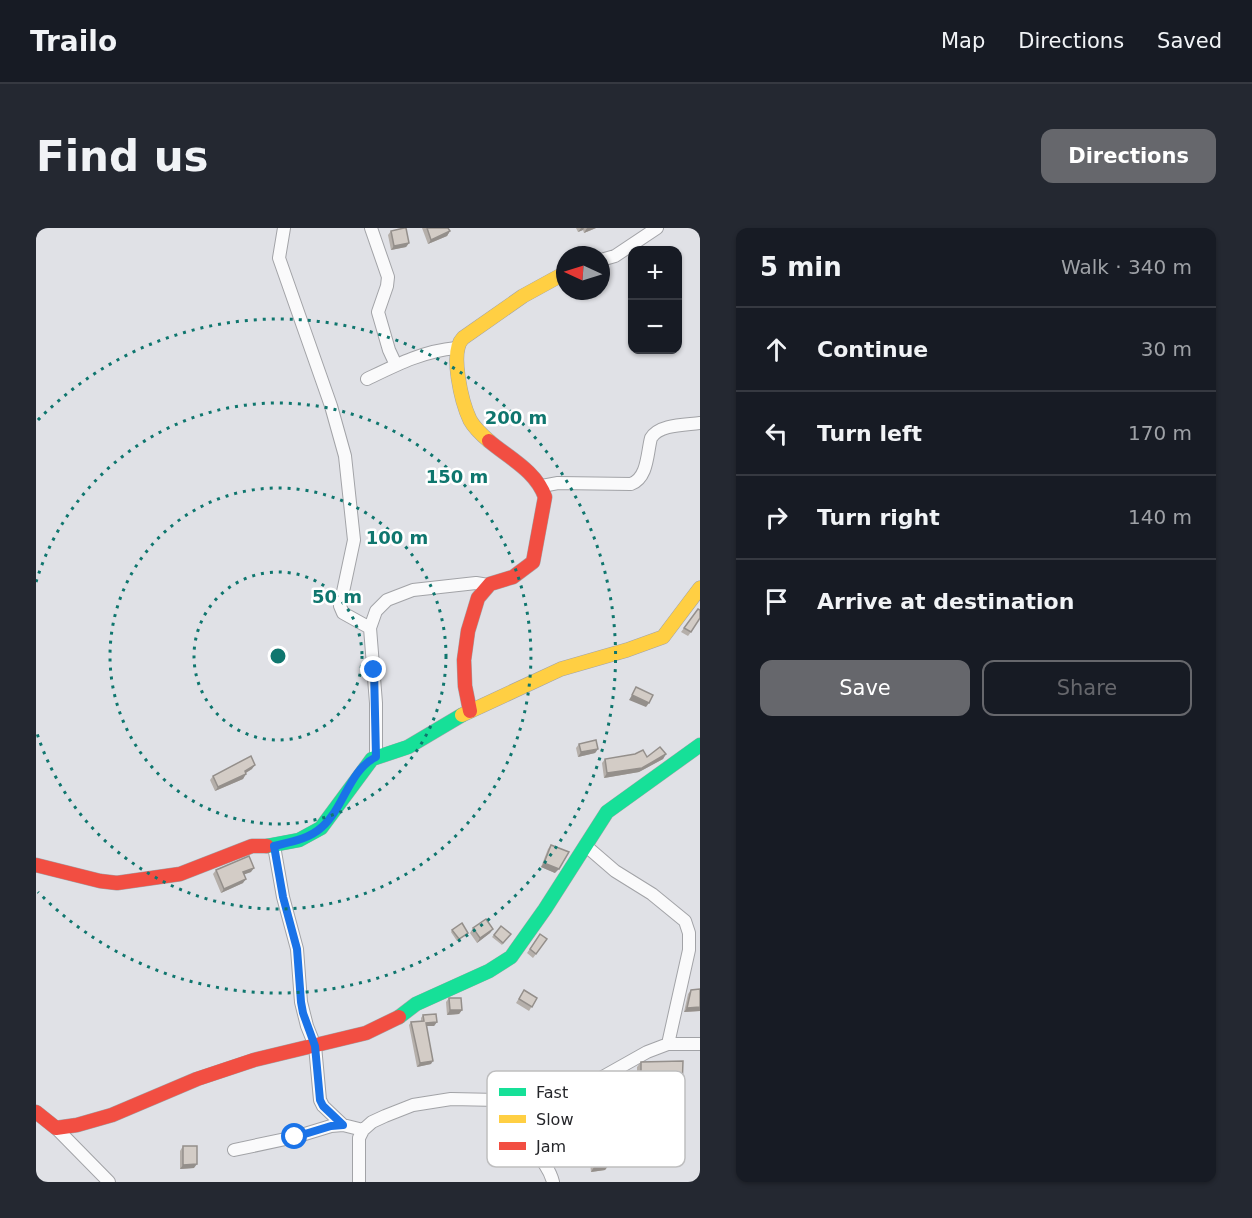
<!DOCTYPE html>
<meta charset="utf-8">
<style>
:root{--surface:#171b24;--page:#242831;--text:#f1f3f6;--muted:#9ea1a6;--line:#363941;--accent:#66676c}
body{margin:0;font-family:"DejaVu Sans",sans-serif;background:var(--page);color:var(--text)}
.controls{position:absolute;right:18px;top:18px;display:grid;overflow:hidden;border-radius:12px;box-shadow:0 2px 4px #0004}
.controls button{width:54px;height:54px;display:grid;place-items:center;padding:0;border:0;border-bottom:2px solid var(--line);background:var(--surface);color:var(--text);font:30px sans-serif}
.compass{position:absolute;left:520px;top:18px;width:54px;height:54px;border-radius:50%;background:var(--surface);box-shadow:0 2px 4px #0004;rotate:274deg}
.stop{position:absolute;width:18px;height:18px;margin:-14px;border:4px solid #1a73e8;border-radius:50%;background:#fff}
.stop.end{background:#1a73e8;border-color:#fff;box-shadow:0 2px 6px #0008}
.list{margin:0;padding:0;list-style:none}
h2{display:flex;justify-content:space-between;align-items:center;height:78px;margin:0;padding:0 24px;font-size:26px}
h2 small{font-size:20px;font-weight:400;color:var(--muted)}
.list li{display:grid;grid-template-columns:39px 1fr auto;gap:18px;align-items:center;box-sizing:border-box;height:84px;padding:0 24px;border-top:2px solid var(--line)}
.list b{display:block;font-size:22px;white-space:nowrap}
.list em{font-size:20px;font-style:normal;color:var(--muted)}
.actions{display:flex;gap:12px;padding:18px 24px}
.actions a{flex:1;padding:14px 0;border:2px solid var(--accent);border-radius:12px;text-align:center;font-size:21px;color:var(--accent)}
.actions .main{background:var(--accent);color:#fff}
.icon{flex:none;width:33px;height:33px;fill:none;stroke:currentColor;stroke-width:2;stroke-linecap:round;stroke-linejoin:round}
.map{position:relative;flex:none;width:664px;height:954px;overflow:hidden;border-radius:12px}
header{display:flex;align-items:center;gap:36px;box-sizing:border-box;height:84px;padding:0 30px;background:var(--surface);border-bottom:2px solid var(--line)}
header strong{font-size:28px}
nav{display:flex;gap:33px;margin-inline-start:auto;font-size:21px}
.intro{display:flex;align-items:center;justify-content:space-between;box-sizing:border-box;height:144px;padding:0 36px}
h1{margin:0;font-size:42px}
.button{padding:15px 27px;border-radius:12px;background:var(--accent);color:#fff;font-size:21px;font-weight:700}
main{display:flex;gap:36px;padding:0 36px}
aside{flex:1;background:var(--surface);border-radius:12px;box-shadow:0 2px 4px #0004}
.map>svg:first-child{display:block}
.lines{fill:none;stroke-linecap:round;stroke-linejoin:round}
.street-casing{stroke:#a2a3a7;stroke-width:14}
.fast-casing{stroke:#a2a3a7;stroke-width:15}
.slow-casing{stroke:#a2a3a7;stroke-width:15}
.jam-casing{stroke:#a2a3a7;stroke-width:15}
.street{stroke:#fafafb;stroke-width:12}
.fast{stroke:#16e098;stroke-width:14}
.slow{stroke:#ffcf43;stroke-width:14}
.jam{stroke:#f24e42;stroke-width:14}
.wall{fill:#b5afaa}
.shaded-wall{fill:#948f8b}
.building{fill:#d3ccc6;stroke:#948f8b;stroke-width:1.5}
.route{stroke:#1a73e8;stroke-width:8}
.ring{fill:none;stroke:#0f766e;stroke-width:3;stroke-dasharray:3 6}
.key{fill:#fff;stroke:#bebebf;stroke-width:1.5}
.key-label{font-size:16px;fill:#25262a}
.centre{fill:#0f766e;stroke:#fff;stroke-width:3}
.ring-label{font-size:18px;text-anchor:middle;font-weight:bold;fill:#0f766e;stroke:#fff;stroke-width:5;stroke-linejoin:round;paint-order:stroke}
</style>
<header>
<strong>Trailo</strong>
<nav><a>Map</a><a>Directions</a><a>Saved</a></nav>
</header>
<div class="intro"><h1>Find us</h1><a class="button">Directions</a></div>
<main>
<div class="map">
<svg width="664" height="954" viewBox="0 0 664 954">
<rect width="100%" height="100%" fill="#e0e1e6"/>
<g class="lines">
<defs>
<path id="street" d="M248,0l-5,30 52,148 14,50 9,84 -14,66 3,7 27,15
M335,0l17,49 -1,9 -9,26 11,38 7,15
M565,32l14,-4 42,-28
M331,151c29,-14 56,-28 89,-31
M506,258l16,-3 73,1c17,-6 16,-31 20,-46 8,-14 35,-13 49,-15
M340,529v-54l-6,-75 6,-17 11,-11 26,-10 63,-7 12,2
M238,618l9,51 14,52 4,53 6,24 8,20 5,54 3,6 20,19
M550,618l29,25 37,23 33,27 4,12v17l-21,94
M479,873c3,13 4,29 12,41 10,13 22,24 26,40
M20,900l53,54
M198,922l61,-13 36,-11 12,-1 20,5
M323,954v-44l4,-8 9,-8 13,-6 28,-11 38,-6 97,2 35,-13 64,-36 21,-8h32"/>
<path id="fast" d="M231,618l32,-6 22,-12 51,-69 36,-12 54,-32
M363,789l17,-13 73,-33 22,-14 34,-48 62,-97 93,-67"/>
<path id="slow" d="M453,213c-7,-6 -14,-12 -19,-21 -8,-17 -21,-68 -7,-82l60,-42 42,-23
M426,487l99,-46 66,-19 36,-13 37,-49"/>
<path id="jam" d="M434,483l-5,-25 -1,-26 4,-29 10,-33 12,-14 23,-7 20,-15 12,-65c-9,-26 -36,-39 -56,-56
M0,637l64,16 17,2 63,-9 72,-28h15
M0,884l20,16 21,-3 35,-10 85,-36 57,-19 112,-27 33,-16"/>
</defs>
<use href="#street" class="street-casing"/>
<use href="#fast" class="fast-casing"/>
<use href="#slow" class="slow-casing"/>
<use href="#jam" class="jam-casing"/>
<use href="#street" class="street"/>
<use href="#fast" class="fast"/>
<use href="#slow" class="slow"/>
<use href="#jam" class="jam"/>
</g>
<path class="wall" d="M386,0h26l2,3 -3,5 -19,8z
M540,0h20l-12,5 -1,-3 -5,2z
M355,3l18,12 -3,4 -15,3 -3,-15z
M662,381l-7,23 -3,4 -7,-4z
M543,516l19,5 -3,4 -17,4 -2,-9z
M630,526l-3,5 -24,13 -35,6 -2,-15 3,-4 42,-2z
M216,541l-6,4 -3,6 -28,12 -5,-11 3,-4z
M515,617l4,28 -14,-6 7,-18z
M180,642l35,2 -7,2 -1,9 -22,10 -8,-19z
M465,698l10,8 -9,11 -10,-8z
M437,700l20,1 -3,4 -13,10 -7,-10z
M416,702l16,3 -1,2 -10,6 -6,-9z
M504,706l7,5 -14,19 -6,-5z
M664,761v22l-16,1 4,-18 3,-4z
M488,762l13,8 -8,13 -13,-8z
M413,770l13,12 -3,4 -12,1 -1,-13z
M387,787l14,7 -3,4h-7l4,38 -14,3 -8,-42 2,-3 10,-1v-3z
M605,834l41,27 -3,6 -18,-1v-9h-17l-4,10h-9l1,-12 3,-5h2v-11z
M583,869l14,32 -3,4 -22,3 -1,-11 3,-5 6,-1v-18z
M147,918l11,22 -14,1v-18z
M556,920l16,18 -3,4 -14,2 -2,-19z"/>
<path class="shaded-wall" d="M545,0h3l-1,2 -5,2z
M551,0h9l-12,5z
M414,3l-3,5 -19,8 3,-4z
M373,15l-3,4 -15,3 3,-4z
M596,467l17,8 -3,4 -17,-7z
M562,521l-3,4 -17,4 3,-5z
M630,526l-3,5 -24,13 -35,6 3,-5z
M219,537l-3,4 -10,6 3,-4z
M210,546l-3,5 -28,12 3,-4z
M508,635l15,6 -4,4 -14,-6z
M218,640l-3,4 -11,4 3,-4z
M210,651l-3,4 -22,10 3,-4z
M457,701l-3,4 -13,10 3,-5z
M664,779v4l-16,1 3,-4z
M414,782h12l-3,4 -12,1z
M401,794l-3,4h-10l2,-3z
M397,833l-2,3 -14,3 3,-4z
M609,852h19l-3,5h-20z
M629,861h17l-3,6 -18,-1z
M598,862h10l-4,5h-9z
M597,901l-3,4 -22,3 3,-4z
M161,936l-3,4 -14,1 3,-4z
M572,938l-3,4 -14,2 3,-5z"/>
<path class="building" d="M368,0h2l3,15 -15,3 -3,-15z
M391,0h21l2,3 -19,9z
M662,381l2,1v8l-9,14 -7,-4z
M600,459l17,8 -4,8 -17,-8z
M560,512l2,9 -17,3 -2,-8z
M624,519l6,7 -24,14 -35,5 -2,-14 30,-5 8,-4 4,7z
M215,528l4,9 -10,6 1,3 -28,13 -5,-11z
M515,617l18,7 -10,17 -15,-6z
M213,628l5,12 -11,4 3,7 -22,10 -8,-19z
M450,691l7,10 -13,9 -7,-10z
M426,695l6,10 -9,6 -7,-9z
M465,698l10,8 -8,9 -9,-8z
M504,706l7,5 -11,15 -6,-5z
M664,761v18l-13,1 4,-18z
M488,762l13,8 -5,9 -13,-8z
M413,770h12l1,12h-12z
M400,786l1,8 -11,1 7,38 -13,2 -9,-41 13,-1 -1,-6z
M647,833l-1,28h-17l-1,-9h-19l-1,10h-10l1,-12h6v-16z
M147,918h14v18l-14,1z"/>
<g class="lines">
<path class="route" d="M259,909l36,-11 12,-1 -20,-19 -3,-6 -5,-54 -12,-33 -2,-11 -4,-53 -14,-52 -9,-51c17,-4 35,-7 48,-19 22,-19 27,-57 54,-70l-2,-87"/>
</g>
<g class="ring">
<circle cx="242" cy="428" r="84"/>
<circle cx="242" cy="428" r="168"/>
<path d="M0 354A253 253 0 1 1 0 502"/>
<path d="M2 192A337 337 0 1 1 2 664"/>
</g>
<rect x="451" y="843" width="198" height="96" rx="9" class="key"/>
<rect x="463" y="860" width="27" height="8" fill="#16e098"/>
<rect x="463" y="887" width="27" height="8" fill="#ffcf43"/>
<rect x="463" y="914" width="27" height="8" fill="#f24e42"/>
<g class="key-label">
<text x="500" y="870">Fast</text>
<text x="500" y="897">Slow</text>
<text x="500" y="924">Jam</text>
</g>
<circle cx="242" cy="428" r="9" class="centre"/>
<g class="ring-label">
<text x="480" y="196">200 m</text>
<text x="421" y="255">150 m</text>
<text x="361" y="316">100 m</text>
<text x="301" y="375">50 m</text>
</g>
</svg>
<div class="controls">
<button>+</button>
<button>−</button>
</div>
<svg class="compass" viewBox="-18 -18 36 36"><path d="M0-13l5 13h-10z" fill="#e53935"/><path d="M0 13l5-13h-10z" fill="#9ea1a6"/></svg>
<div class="stop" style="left:259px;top:909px"></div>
<div class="stop end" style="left:338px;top:442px"></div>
</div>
<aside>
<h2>5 min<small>Walk · 340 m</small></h2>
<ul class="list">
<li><svg class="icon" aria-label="ahead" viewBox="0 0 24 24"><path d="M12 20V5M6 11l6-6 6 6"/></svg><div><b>Continue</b></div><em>30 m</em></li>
<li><svg class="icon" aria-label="left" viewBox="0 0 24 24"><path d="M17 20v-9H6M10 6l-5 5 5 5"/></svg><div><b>Turn left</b></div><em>170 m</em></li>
<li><svg class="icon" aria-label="right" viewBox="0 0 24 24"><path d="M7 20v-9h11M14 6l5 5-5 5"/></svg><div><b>Turn right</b></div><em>140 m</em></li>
<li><svg class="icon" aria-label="arrive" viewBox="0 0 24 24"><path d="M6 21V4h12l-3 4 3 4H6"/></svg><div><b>Arrive at destination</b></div></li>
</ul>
<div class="actions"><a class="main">Save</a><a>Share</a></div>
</aside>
</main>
